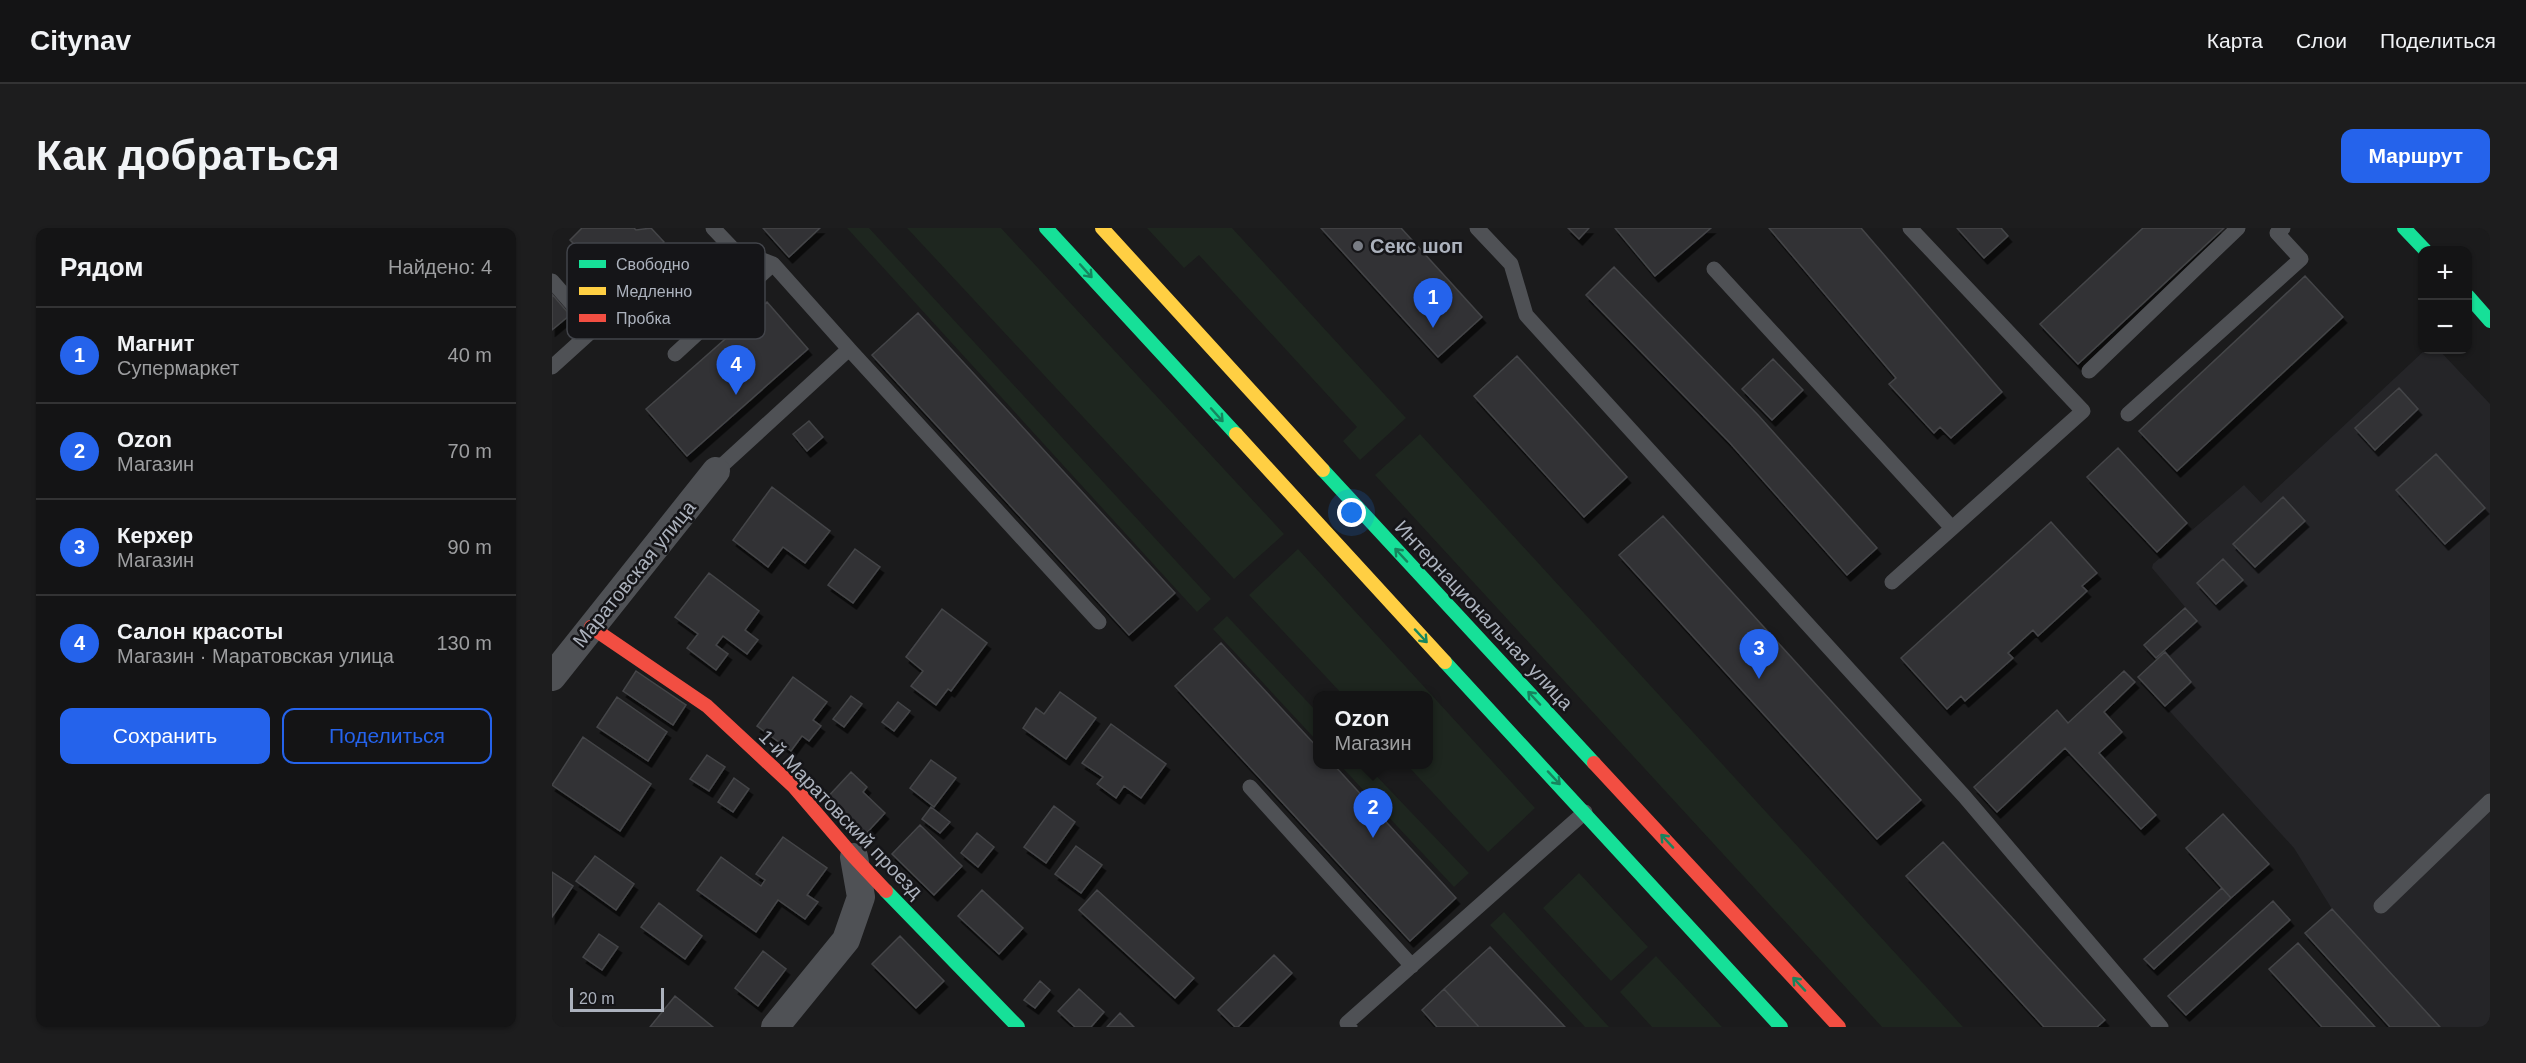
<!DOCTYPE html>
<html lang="ru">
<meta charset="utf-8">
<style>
:root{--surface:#141415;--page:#1d1d1e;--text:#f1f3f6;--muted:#9d9ea0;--line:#333334;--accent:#2563eb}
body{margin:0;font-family:Helvetica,sans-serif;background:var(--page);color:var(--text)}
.controls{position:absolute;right:18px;top:18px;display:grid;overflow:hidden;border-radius:12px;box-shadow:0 2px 4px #0004}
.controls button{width:54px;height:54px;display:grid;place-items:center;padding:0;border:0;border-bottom:2px solid var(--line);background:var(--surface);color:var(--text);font:30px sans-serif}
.scale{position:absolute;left:18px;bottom:15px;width:94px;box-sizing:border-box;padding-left:6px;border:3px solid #acb2bd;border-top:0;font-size:16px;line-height:21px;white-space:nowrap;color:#acb2bd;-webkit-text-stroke:4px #151518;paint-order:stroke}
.you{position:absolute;left:800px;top:285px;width:21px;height:21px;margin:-15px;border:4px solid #fff;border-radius:50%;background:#1a73e8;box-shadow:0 0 0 9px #1a73e833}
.badge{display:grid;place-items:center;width:39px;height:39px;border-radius:50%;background:var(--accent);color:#fff;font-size:20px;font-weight:700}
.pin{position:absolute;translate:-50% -50px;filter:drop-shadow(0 2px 3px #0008)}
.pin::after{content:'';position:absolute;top:32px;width:21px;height:18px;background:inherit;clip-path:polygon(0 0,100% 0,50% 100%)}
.popup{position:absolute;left:761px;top:463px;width:120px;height:78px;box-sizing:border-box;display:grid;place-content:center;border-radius:12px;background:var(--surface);filter:drop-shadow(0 2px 4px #0005);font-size:20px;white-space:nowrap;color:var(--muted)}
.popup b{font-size:22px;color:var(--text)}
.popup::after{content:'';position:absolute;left:50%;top:100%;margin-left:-12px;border:12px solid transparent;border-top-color:var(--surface)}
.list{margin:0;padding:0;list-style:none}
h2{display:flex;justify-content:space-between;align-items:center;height:78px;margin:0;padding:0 24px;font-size:26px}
h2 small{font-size:20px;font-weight:400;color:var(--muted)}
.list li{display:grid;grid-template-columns:39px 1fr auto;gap:18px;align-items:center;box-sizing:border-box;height:96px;padding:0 24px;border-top:2px solid var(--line)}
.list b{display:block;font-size:22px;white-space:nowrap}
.list p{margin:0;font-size:20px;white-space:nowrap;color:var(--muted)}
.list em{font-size:20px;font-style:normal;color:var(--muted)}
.actions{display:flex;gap:12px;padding:18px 24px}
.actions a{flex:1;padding:14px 0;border:2px solid var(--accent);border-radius:12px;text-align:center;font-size:21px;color:var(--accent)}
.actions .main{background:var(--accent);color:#fff}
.map{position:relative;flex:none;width:1938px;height:799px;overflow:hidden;border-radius:12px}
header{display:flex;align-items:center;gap:36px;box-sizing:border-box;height:84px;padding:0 30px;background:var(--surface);border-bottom:2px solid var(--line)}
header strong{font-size:28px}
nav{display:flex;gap:33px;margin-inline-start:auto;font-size:21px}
.intro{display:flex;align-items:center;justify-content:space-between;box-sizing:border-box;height:144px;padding:0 36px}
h1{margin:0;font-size:42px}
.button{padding:15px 27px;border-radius:12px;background:var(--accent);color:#fff;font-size:21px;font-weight:700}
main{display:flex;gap:36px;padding:0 36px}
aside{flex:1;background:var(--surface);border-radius:12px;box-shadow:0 2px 4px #0004}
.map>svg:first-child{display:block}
.built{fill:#252528}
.green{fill:#1e261f}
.building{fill:#333334;stroke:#444548;stroke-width:1.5;filter:url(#shadow)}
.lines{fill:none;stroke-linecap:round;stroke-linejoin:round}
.lane{stroke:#4f5155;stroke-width:15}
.street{stroke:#4f5155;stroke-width:28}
.fast{stroke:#16e098;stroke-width:14}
.slow{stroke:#ffcf43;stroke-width:14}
.jam{stroke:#f24e42;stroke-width:14}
.oneway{stroke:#16855e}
.poi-dot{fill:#797d85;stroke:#151518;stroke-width:2}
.labels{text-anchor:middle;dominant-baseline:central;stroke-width:5;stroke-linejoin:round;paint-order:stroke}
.poi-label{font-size:20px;font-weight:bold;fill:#acb2bd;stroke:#151518;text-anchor:start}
.street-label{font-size:20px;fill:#acb2bd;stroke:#151518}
.key{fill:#151518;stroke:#42444a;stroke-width:1.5}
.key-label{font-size:16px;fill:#acb2bd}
</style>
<header>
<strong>Citynav</strong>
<nav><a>Карта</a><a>Слои</a><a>Поделиться</a></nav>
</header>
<div class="intro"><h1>Как добраться</h1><a class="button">Маршрут</a></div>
<main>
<aside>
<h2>Рядом<small>Найдено: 4</small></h2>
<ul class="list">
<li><span class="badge">1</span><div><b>Магнит</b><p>Супермаркет</p></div><em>40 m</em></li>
<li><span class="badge">2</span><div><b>Ozon</b><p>Магазин</p></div><em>70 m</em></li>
<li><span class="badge">3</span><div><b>Керхер</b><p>Магазин</p></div><em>90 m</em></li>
<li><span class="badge">4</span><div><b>Салон красоты</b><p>Магазин · Маратовская улица</p></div><em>130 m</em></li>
</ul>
<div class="actions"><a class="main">Сохранить</a><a>Поделиться</a></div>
</aside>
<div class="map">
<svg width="1938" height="799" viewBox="0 0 1938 799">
<defs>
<filter id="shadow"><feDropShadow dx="3.5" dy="6" stdDeviation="0" flood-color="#0009"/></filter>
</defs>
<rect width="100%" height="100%" fill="#1b1b1c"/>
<path class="built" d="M1873,122h14l51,54v623h-50l-108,-118 -38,-61 -129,-142 26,-24 -26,-30 32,-31 -45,-53 1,-4 91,-79 17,18z"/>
<path class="green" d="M295,0h22l342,371 -14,13z
M355,0h94l283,306 -50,45z
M595,0h85l174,190 -46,42 -17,-19 14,-14 -158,-172 -15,13z
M868,206l543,593h-81l-507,-552z
M746,321l237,259 -47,44 -81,-87 21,-1v-68l-85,-1 -94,-100z
M675,388l90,96v29l-104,-112z
M788,537h26l103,108 -15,14z
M1027,645l69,74 -37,34 -68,-73z
M952,684l105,115h-24l-95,-102z
M1104,728l66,71h-70l-32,-35z"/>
<path class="building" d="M30,0h52l2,2 15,-2 13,14 -8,8 19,19 -38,39 -67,-68z
M211,0h57l-31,29z
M769,0h80l81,89 -44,40z
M1016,0h21l-10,11z
M1063,0h96l-56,48z
M1217,0h92l141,164 -51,46 -11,-11 -6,6 -45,-49 7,-6z
M1405,0h44l7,8 -24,22z
M1591,0h81l-146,136 -38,-40z
M1062,39l144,148 119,133 -30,27 -117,-132 -144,-148z
M1753,48l38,41 -166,154 -38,-40z
M0,66l18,21 -18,15z
M215,74l41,47 -121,107 -41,-47z
M366,85l257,280 -46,42 -257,-280z
M965,128l110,121 -43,40 -110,-121z
M1221,131l30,31 -31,30 -30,-31z
M1847,160l19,21 -43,41 -20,-22z
M257,193l14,16 -16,14 -14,-17z
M1566,220l69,75 -30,29 -70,-75z
M1884,226l49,54 -40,36 -49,-54z
M220,259l58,44 -25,32 -22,-16 -15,20 -35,-27z
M1731,269l22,24 -50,46 -22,-23z
M1111,288l258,284 -44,39 -258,-284z
M1499,294l46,51 -15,13 5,5 -49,45 -5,-6 -25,23 5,5 -48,43 -4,-5 -14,13 -46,-51z
M303,321l25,18 -27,36 -25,-18z
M1671,331l20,21 -27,24 -19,-21z
M157,345l50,38 -14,19 13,10 -11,14 -24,-18 -7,9 12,9 -12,16 -29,-22 11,-14 -23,-17z
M1633,380l12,13 -41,37 -12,-13z
M390,381l45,34 -36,48 -3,-2 -12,16 -25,-19 12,-15 -17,-14z
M669,415l97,105v16h15l123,134 -46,43 -235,-255z
M1613,424l26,30 -26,24 -27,-29z
M84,443l50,34 -13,20 -50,-34z
M1572,443l11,11 -31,30 18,20 -23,21 57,62 -15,14 -76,-81 -68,64 -23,-25 83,-77 11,13z
M241,449l34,25 -14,18 8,6 -12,15 -7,-5 -11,15 -34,-25z
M508,464l36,26 -30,41 -43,-31 13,-20 8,6z
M299,468l11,8 -18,23 -11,-8z
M65,469l50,35 -19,29 -51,-34z
M346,474l12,9 -16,20 -12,-9z
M559,496l55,40 -25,34 -17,-12 -8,12 -19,-14 6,-7 -21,-14z
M31,509l68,47 -31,47 -68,-46z
M155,527l18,12 -16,24 -19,-12z
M379,532l25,18 -22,29 -24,-19z
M299,544l16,15 -4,5 22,21 -22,24 -39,-36z
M182,550l15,11 -16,23 -15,-10z
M502,578l21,16 -29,41 -22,-16z
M379,579l19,15 -10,11 -18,-14z
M1671,586l46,50 -38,34 -45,-50z
M368,597l42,41 -28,29 -42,-41z
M425,605l17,14 -16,20 -17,-14z
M231,609l44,31 -20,27 11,7 -13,17 -27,-19 -22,32 -59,-42 24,-33 40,29 4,-6 -9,-6z
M1391,614l162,178 -8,7h-53l-138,-151z
M524,618l26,19 -21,28 -26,-19z
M43,628l39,28 -18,26 -40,-29z
M0,644l21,14 -21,31z
M1670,660l9,10 -77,71 -10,-10z
M430,662l41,38 -24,26 -41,-38z
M545,662l97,88 -19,20 -96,-88z
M1721,673l17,19 -104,95 -18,-19z
M107,675l43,33 -17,23 -44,-32z
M1780,681l108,118h-50l-85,-94z
M47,706l19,13 -16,23 -19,-13z
M348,708l44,45 -28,27 -44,-44z
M1746,715l77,84h-53l-53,-58z
M938,719l75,80h-86l-35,-38z
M211,723l23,18 -28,37 -23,-18z
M722,727l18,18 -54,54h-3l-17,-17z
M488,753l10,9 -15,18 -11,-8z
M527,761l25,23 -13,15h-16l-17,-16z
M892,761l35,38h-42l-15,-17z
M123,768l38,31h-63z
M568,785l14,14h-27z"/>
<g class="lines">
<path class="lane" d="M161,0l20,21 40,15
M925,0l34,36 15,51 438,481 197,231
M1162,41l238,259
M0,53l42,48 -42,38
M297,121l250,273
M123,126l98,-90 76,85 -133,122
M1537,143l149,-143
M1576,186l173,-155 -24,-26 6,-5
M1340,354l191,-171 -173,-183
M698,559l162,179
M1829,678l109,-105
M798,799l-3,-4 238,-211"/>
<path class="street" d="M0,449l164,-206
M223,799l71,-87 15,-43 -7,-40"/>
<path class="fast" d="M494,0l190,206
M1852,0l21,22
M1916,68l22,25
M771,242l271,293
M893,434l336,365
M334,663l132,136"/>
<path class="slow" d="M550,0l221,242
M684,206l209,228"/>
<path class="jam" d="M39,399l116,79 87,81 60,70 32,34
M1042,535l245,264"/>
</g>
<defs><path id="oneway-shaft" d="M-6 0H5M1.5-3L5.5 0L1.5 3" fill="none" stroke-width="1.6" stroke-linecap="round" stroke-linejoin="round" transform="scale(1.5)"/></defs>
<g class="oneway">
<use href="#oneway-shaft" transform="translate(534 43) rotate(48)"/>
<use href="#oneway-shaft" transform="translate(665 187) rotate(48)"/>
<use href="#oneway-shaft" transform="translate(849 327) rotate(-133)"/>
<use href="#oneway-shaft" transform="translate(869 408) rotate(47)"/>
<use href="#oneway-shaft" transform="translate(982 470) rotate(-133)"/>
<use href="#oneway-shaft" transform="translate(1002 550) rotate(47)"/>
<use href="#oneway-shaft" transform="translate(1115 613) rotate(-133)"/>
<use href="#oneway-shaft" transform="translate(1247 756) rotate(-133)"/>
</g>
<circle class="poi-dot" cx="806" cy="18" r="6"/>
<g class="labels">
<g class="poi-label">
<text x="818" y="18">Секс шоп</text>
</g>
<g class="street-label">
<text transform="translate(82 346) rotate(-51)">Маратовская улица</text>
<text transform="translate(932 387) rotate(47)">Интернациональная улица</text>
<text transform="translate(289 586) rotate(46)">1-й Маратовский проезд</text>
</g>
</g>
<rect x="15" y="15" width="198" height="96" rx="9" class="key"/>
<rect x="27" y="32" width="27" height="8" fill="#16e098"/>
<rect x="27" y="59" width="27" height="8" fill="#ffcf43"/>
<rect x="27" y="86" width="27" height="8" fill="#f24e42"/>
<g class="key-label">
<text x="64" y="42">Свободно</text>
<text x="64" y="69">Медленно</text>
<text x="64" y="96">Пробка</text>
</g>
</svg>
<div class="controls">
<button>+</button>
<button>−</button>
</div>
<div class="scale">20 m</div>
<div class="you"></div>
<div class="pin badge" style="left:881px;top:100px">1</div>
<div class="pin badge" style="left:821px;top:610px">2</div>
<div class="popup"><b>Ozon</b>Магазин</div>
<div class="pin badge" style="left:1207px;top:451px">3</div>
<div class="pin badge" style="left:184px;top:167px">4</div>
</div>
</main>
